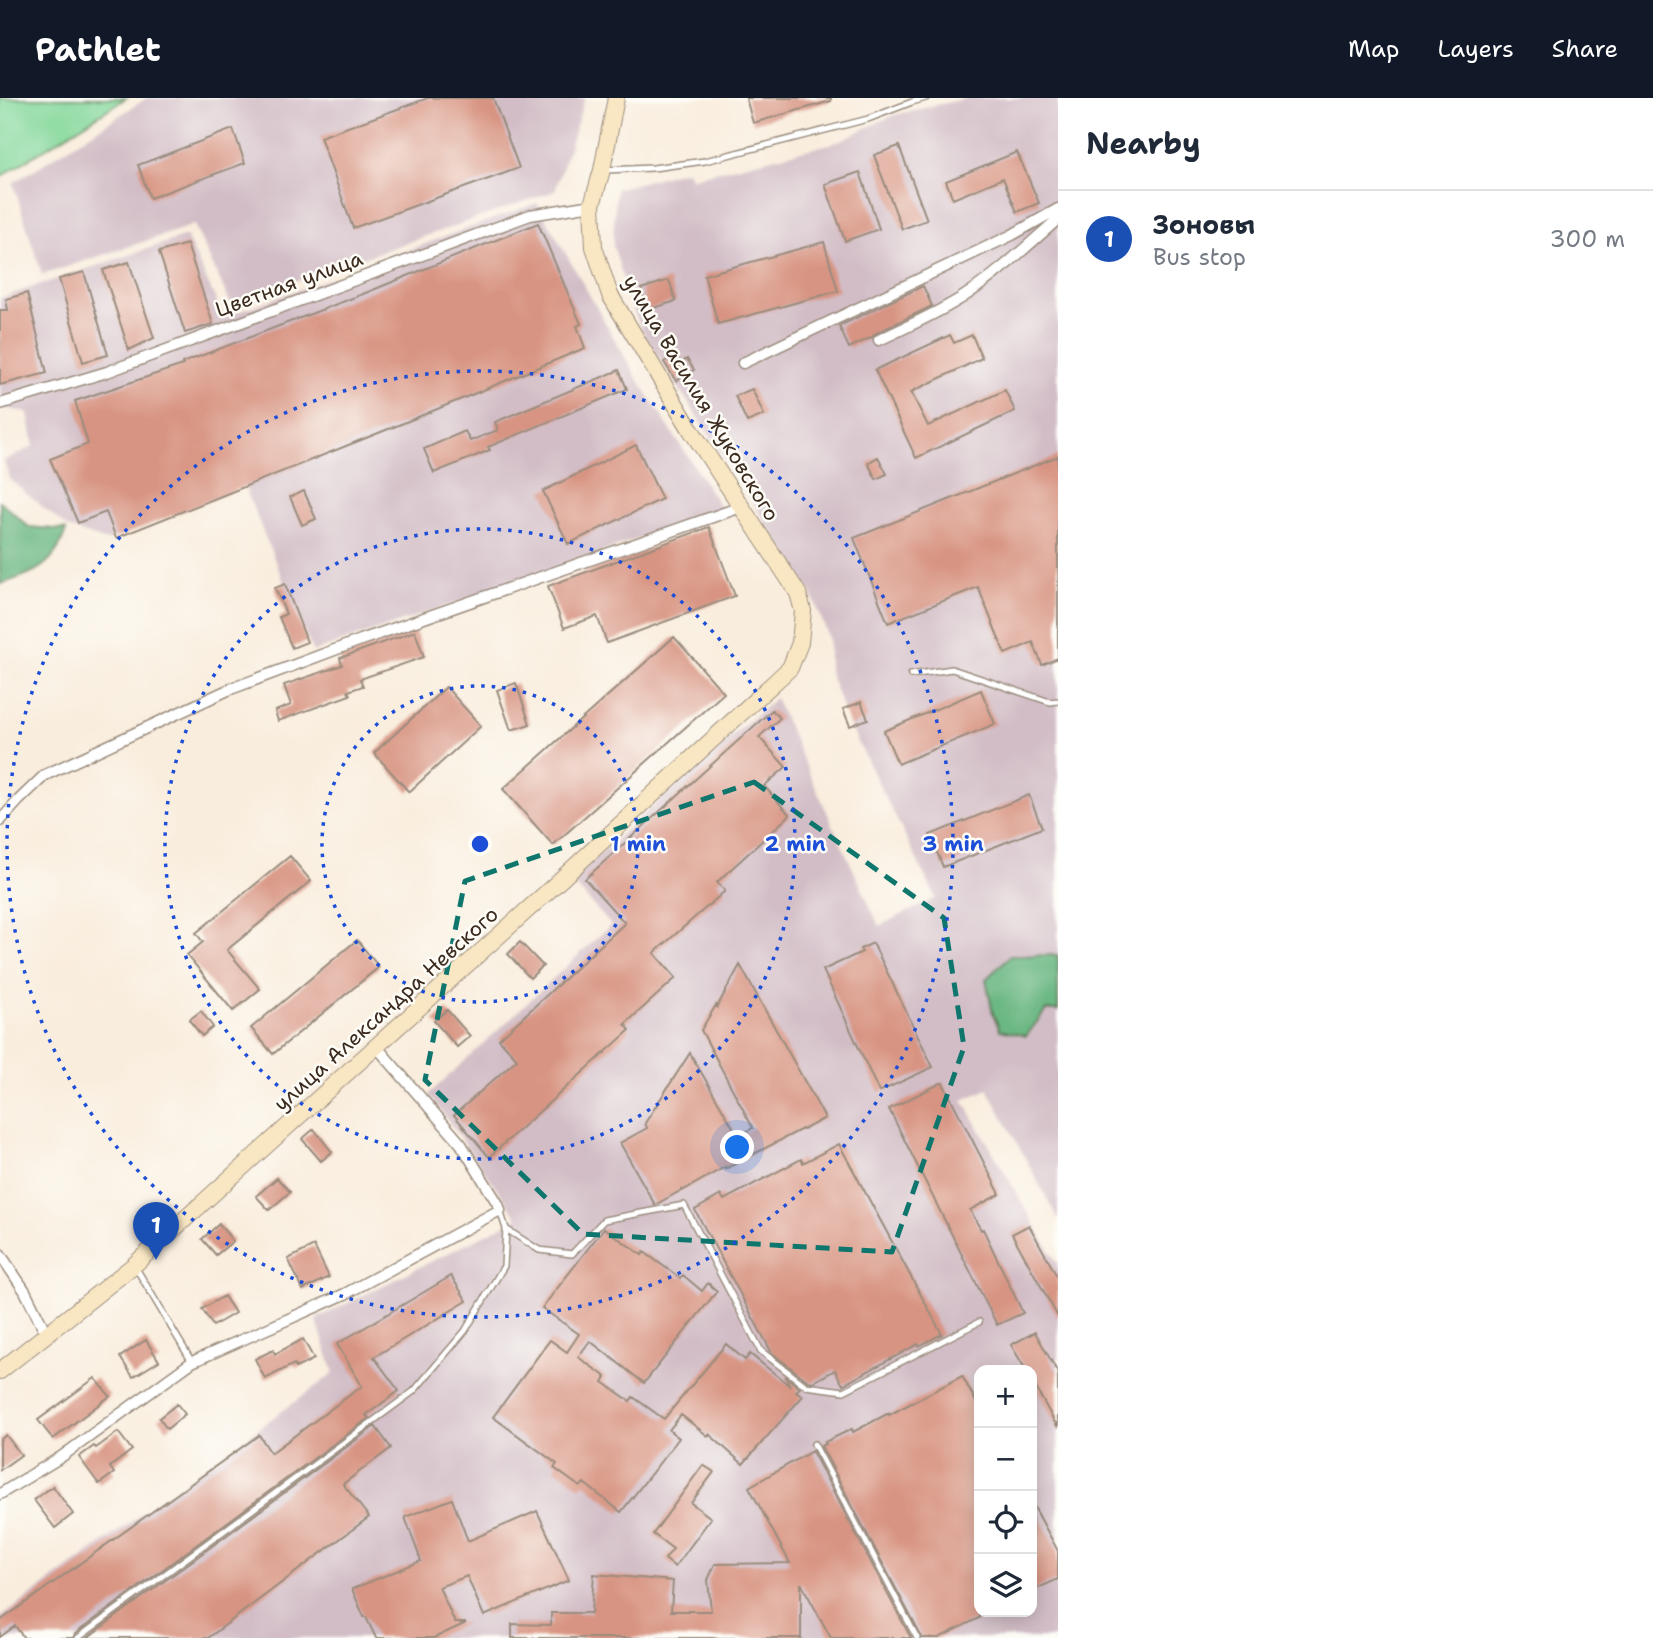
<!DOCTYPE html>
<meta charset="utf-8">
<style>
:root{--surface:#fff;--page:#f2f2f3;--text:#1f2937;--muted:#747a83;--line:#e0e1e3;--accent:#111827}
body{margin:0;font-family:"Shantell Sans",sans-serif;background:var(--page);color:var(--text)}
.controls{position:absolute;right:21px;bottom:21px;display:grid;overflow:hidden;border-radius:14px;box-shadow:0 4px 18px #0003}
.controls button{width:63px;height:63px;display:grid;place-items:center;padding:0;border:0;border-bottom:2px solid var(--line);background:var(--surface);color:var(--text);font:35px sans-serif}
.you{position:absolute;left:738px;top:1050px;width:24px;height:24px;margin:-18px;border:5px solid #fff;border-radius:50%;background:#1a73e8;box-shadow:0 0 0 10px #1a73e833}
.badge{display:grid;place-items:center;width:46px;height:46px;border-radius:50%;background:var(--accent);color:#fff;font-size:23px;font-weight:700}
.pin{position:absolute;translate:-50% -58px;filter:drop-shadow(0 2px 4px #0008)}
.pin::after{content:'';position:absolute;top:37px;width:24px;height:21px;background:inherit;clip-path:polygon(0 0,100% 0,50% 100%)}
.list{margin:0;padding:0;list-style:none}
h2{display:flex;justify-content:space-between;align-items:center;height:91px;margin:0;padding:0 28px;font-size:30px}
h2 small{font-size:23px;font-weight:400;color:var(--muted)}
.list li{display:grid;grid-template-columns:46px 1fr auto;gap:21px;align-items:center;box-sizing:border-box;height:98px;padding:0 28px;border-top:2px solid var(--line)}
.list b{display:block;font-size:26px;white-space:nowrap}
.list p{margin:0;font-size:23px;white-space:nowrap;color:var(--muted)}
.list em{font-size:23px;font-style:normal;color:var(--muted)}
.icon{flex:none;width:38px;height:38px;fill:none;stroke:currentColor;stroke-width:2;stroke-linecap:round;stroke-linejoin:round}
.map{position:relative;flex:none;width:1058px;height:1540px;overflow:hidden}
header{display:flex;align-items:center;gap:42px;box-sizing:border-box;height:98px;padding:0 35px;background:var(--accent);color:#fff}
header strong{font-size:33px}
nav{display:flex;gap:38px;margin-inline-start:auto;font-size:24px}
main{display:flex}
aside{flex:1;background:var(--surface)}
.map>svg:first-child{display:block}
.industrial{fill:#d2bdc6;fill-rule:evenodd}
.green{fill:#85d89b;stroke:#60815c;stroke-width:2}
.forest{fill:#6cb883;stroke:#547150;stroke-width:2}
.building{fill:#d89482}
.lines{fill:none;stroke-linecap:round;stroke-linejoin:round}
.lane-casing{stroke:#9a8c7e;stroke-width:8}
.street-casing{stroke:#9a8c7e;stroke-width:13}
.secondary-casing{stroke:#9a8c7e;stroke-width:18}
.lane{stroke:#fff;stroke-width:5}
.street{stroke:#fff;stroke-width:10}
.secondary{stroke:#f9e7c3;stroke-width:16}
.marked{fill:none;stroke:#0f766e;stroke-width:5;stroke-dasharray:14 9;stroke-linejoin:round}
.ring{fill:none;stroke:#1d4ed8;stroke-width:3.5;stroke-dasharray:3.5 7}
.labels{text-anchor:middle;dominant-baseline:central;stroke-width:5;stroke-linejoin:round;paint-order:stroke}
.street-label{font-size:21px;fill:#3b2a1e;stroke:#fdfcf7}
.centre{fill:#1d4ed8;stroke:#fdfcf7;stroke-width:3.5}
.ring-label{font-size:21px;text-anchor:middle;font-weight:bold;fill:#1d4ed8;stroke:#fdfcf7;stroke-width:5;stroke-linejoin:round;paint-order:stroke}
</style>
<header>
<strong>Pathlet</strong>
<nav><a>Map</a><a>Layers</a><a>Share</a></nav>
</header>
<main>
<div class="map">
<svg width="1058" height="1540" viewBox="0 0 1058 1540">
<rect width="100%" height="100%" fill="#fdfcf7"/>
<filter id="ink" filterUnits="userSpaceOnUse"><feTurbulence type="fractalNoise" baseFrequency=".0143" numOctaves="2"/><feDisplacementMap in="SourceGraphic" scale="14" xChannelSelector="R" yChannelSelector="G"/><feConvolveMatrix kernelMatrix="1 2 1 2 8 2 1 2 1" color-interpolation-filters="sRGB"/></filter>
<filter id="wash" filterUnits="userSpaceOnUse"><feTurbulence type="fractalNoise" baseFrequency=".00686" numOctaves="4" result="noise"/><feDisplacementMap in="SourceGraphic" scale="28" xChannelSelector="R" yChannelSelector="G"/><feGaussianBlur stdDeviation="1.57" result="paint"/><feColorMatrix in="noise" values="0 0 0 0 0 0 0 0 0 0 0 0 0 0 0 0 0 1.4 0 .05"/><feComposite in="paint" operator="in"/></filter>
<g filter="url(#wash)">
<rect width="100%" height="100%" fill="#f9eddd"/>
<path class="industrial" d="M147,0h438l-30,93 -324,113 -37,-79 -152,50 -29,-92z
M967,0h91v1121l-70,-130 -25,11 95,165v373h-1058v-20l334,-245 -18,-54 202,-101 -89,-124 182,-169 -41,-45 205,-182 104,228 57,-28 -86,-172 -7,-17 -14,-37v-34l-18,-46 -168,-259 -12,-29 -18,-59 3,-56 67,-18 5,1 2,6 144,-35 60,-28zM979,1272h53v242h-53z
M537,105l97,170 87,135 -133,49 -275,95 -69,-166 -137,55 -39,-13 -58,-48 -6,-19 30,-15 -6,-33 -28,-6v-109l186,-62 38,81z"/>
<path class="green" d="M0,0h126l-126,79z"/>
<path class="forest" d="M0,403l29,26 37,3c-11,36 -32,44 -66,54z
M1058,857v55h-12l-20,26 -26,-6 -7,-16 -7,-35 24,-23z"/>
<g id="blocks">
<path class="building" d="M428,0h65l26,70 -166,60 -33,-91z
M746,0h85v3l-78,22z
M233,31l12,34 -95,35 -12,-33z
M899,48l28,74 -25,9 -28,-74z
M1017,54l22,51 -22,9 -14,-34 -50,21 -7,-18z
M860,74l19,57 -34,12 -20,-57z
M538,125l43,101 -4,2 8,22 -184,76 -285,114 -10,-26 -28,11 -28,-64 38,-15 -13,-43 108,-36 -1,-2 181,-69z
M824,144l14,49 -120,33 -14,-49z
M187,146l26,80 -28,9 -26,-81z
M129,164l25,76 -25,12 -26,-80z
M84,174l24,83 -25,7 -24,-83z
M669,182l7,21 -29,9 -6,-21z
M923,188l9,20 -56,27 -4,4 -23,11 -10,-22z
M27,195l20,80 -47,12v-75h8l-2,-11z
M950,237l4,8 18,-8 10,23 -71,34 17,34 77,-36 10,21 -99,47 -41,-88z
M676,257l5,8 6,-4 7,11 -18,11 -12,-19z
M619,272l8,19 -139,58 2,3 -56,23 -10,-24 41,-18 5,10 28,-11 -3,-8z
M752,291l12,26 -17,7 -12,-26z
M636,347l26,54 -94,45 -25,-53z
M1058,358v202l-16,7 -9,-23 -28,12 -27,-67 -90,36 -34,-85z
M878,359l9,17 -11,5 -8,-16z
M304,393l12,28 -14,6 -12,-28z
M709,429l26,69 -128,47 -10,-27 -33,12 -16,-42z
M285,486l22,58 -15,6 -13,-31 7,-3 -11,-26z
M415,533l9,26 -64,22 3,7 -15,5 2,4 -72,26 -3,-10 16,-6 -7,-20 58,-20 -2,-7z
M674,539l50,56 -171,152 -50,-56z
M516,585l14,41 -19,6 -14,-40z
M446,589l35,39 -72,66 -35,-39z
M981,592l14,34 -97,40 -14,-33z
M861,604l7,17 -18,7 -7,-17z
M772,612l8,8 -21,19 27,30 -22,19 26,29 -73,67 8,9 -71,62 22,25 -51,46 5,6 -141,127 -35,-42 63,-56 -18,-20 126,-116 -40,-44z
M1029,697l13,33 -99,39 -13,-32z
M290,758l21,25 -84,69 33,39 -27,22 -46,-56 16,-13 -7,-9z
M357,842l22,27 -106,87 -22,-26z
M520,844l23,24 -13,12 -22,-24z
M873,845l60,124 -54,25 -56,-122 39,-18 -2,-3z
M740,867l85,153 -22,12 -1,-1 -77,40v-2l-43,24v-1l-27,15 -35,-62 27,-15 -2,-5 45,-70 48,83 15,-8 -52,-98 15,-25 1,2z
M447,912l23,26 -13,11 -23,-26z
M201,913l12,16 -11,9 -13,-16z
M941,985h2l57,111 -30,16 11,20 2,-1 40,84 -26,12 -108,-216z
M314,1031l18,23 -11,9 -19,-22z
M839,1046l103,190 -23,12 -1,-2 -75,41 -8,-15 -22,12 -5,-1 -36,-28 -77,-143 26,-15 3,5 77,-41 2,4z
M277,1080l13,14 -21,18 -13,-14z
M219,1126l14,17 -17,14 -14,-16z
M1029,1127l29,53v39l-46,-83z
M604,1130l38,27 2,-3 36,26 3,-3 19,16 6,-8 9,8 -73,92 -54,-42 -12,16 28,20 -3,5 27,19 3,-4 31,22 62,-75 19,16 5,-6 40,32 -5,-10 15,12 -4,3 7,5 -60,68 -34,-30 -1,2 -27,-21 -12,15 10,8 -58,74 -37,-29 -4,4 -26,-19 3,-4 -64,-47 57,-77 17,12 12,-18 -37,-26z
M314,1148l15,31 -26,13 -15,-31z
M451,1178l16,25 -93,56 25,34 -33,24 3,3 -294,216 -2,4h-49l-9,-12 -15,11v-16l259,-186 12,18 91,-67 -25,-42z
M224,1198l11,17 -22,13 -11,-17z
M1035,1234l23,41v55l-26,-47v-11h-6l-15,-25z
M303,1241l11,20 -18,9 -2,-4 -29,15 -10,-20 18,-9 2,4z
M146,1242l13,21 -26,16 -13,-20z
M962,1278l17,31v211l-40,20h-17l-101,-192 5,-2 -1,-2 27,-13 1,3 36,-19v2z
M95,1280l15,18 -57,43 -15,-19z
M177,1306l8,10 -18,15 -8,-11z
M375,1328l16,22 -48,36 26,33 -161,121h-121z
M118,1334l14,18 -22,17 4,6 -15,11 -20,-27 15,-11 2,2z
M6,1337l15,20 -21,15v-30z
M812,1353l99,187h-80l-30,-55v55h-289v-14l39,1v-12h40l3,-39 79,7 -2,30h40l-3,-31 7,-16 75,-1 -41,-76z
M703,1367l11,7 -23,31 20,15 -36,49 -10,-8 8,-10 -20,-15z
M53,1388l20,28 -18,14 -21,-28z
M452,1401l16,42 69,-30 32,69 -85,36 -17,-40 -28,11 16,36h11l-32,15h-58l-10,-21h-2l-12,-28 69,-28 -16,-44z
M1032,1405l26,48v28l-26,12z"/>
</g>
</g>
<g filter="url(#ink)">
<use href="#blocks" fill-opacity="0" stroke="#9a8c7e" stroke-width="2"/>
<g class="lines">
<defs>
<path id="lane" d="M605,72l48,-2 52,-7 163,-42 44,-17 14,-4
M911,577l41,-6 98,33 8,-1
M506,1131l33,21 33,4 32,-34 80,-15 77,146 45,35 38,5 135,-69
M136,1170l56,94
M814,1346l103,194
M78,1540l336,-247 51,-60 39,-65 2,-37 -6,-19"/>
<path id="street" d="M879,242c29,-14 60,-27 87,-45 33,-22 62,-50 92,-76
M743,265l269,-128 46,-26
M0,306l107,-32 423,-157 62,-10
M0,723l19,-21 26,-25 183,-85 133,-50 380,-133
M0,1156l25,37 21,42
M0,1396l61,-37 131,-95 153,-68 155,-84 -2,-6 -37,-60 -85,-98"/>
<path id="secondary" d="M0,1273l134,-106 411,-371 245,-226 10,-25 3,-32 -5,-18 -107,-163 -81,-135 -16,-48 -2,-42 10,-35 14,-72"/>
</defs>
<use href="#lane" class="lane-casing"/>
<use href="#street" class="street-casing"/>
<use href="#secondary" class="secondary-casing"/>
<use href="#lane" class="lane"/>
<use href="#street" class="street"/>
<use href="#secondary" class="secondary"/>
</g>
</g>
<path class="marked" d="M754,684l190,136 20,129 -72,205 -309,-18 -158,-154 40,-199z"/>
<g class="ring">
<circle cx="480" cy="746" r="158"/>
<circle cx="480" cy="746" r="315"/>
<circle cx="480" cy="746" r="473"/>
</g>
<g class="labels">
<g class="street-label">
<text transform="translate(289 186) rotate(-20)">Цветная улица</text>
<text transform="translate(701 300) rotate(59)">улица Василия Жуковского</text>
<text transform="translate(386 911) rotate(-42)">улица Александра Невского</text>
</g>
</g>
<circle cx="480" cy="746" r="10" class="centre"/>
<g class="ring-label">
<text x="638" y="753">1 min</text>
<text x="795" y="753">2 min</text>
<text x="953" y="753">3 min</text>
</g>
</svg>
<div class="controls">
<button>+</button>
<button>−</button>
<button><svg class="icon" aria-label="locate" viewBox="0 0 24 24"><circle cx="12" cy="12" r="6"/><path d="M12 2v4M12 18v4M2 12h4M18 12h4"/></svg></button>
<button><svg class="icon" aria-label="layers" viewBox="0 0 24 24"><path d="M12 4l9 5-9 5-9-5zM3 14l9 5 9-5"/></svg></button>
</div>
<div class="you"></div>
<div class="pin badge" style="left:156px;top:1162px;background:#1a4fb4">1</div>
</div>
<aside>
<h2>Nearby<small></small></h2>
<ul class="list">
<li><span class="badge" style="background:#1a4fb4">1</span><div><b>Зоновы</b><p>Bus stop</p></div><em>300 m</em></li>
</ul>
</aside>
</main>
